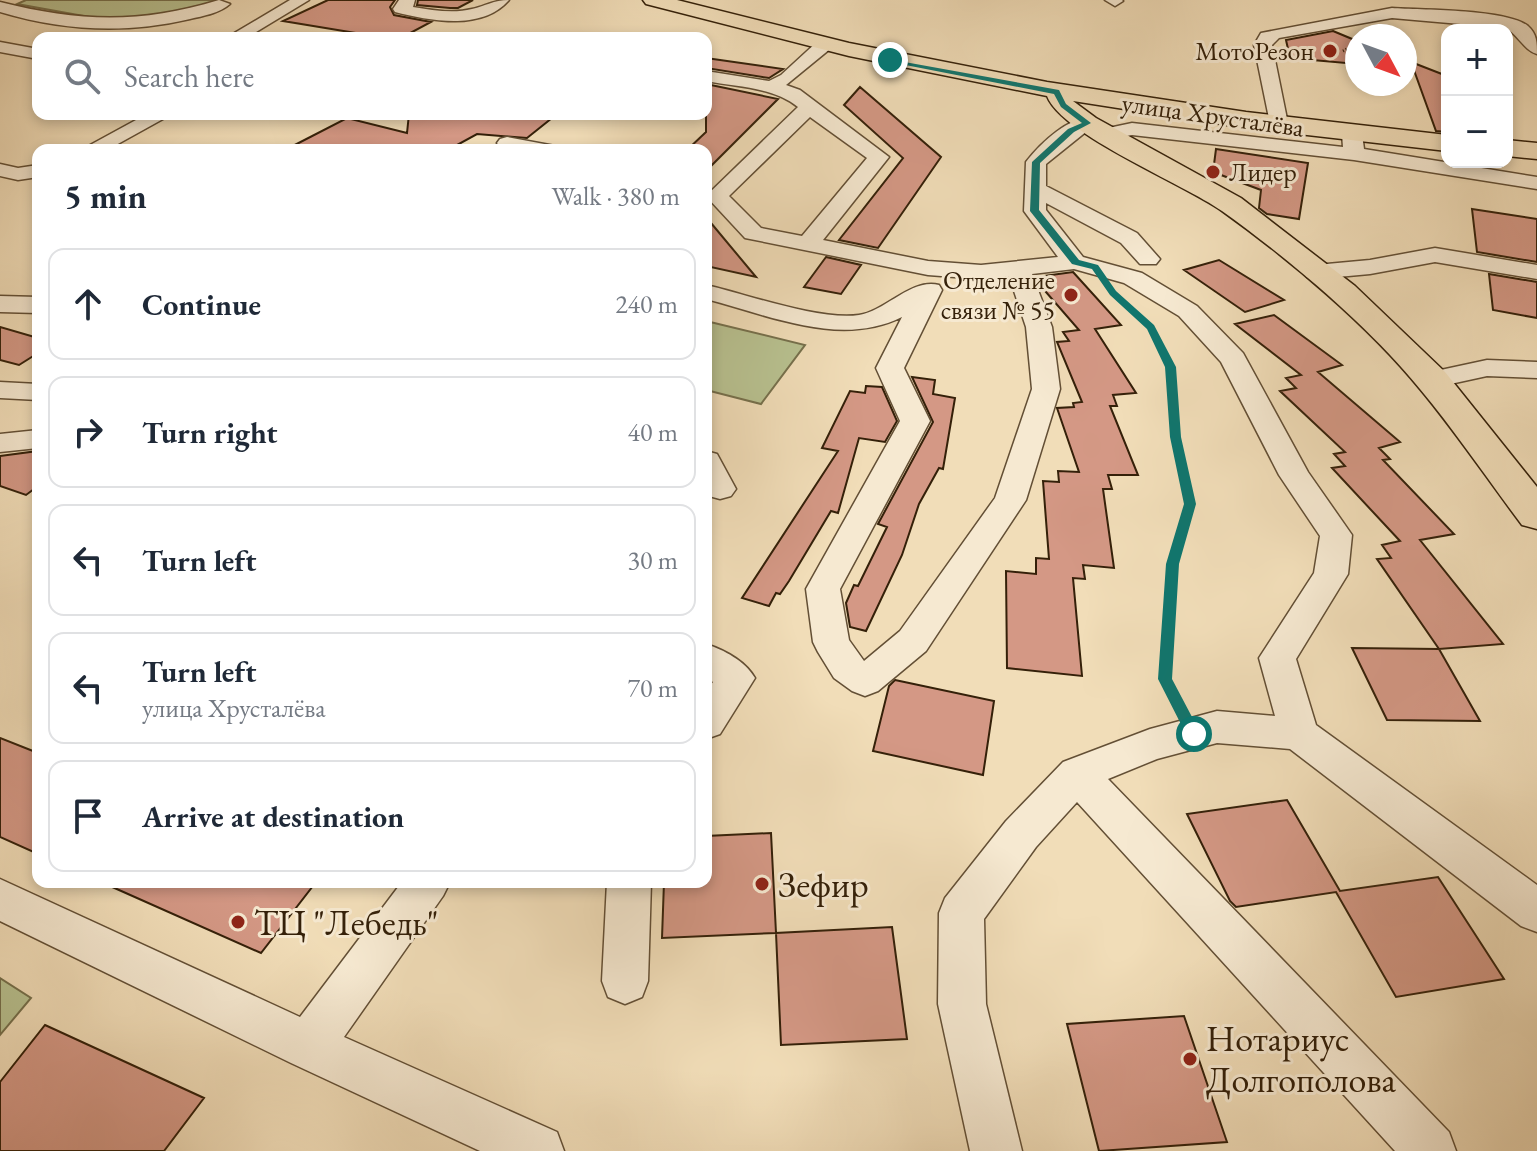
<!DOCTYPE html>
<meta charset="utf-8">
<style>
:root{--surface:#fff;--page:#f2f2f3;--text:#1f2937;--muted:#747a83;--line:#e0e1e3}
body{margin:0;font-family:"EB Garamond",serif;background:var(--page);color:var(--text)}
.controls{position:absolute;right:24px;top:24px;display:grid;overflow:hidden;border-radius:16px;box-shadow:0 4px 12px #0003}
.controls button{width:72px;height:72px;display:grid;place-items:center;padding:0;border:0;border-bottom:2px solid var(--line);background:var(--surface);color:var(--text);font:40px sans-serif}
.compass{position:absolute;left:1345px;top:24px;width:72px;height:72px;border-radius:50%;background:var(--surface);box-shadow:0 4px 12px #0003;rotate:131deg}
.stop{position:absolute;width:24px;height:24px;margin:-18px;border:6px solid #0f766e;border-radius:50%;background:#fff}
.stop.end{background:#0f766e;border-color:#fff;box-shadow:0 2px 8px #0008}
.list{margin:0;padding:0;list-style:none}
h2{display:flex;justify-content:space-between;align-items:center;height:104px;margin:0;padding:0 32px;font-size:34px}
h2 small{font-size:26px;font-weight:400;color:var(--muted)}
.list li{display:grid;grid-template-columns:52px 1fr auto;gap:24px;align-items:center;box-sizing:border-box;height:112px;margin:0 16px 16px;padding:0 16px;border:2px solid var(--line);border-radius:16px}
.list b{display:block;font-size:30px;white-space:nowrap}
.list p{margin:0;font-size:26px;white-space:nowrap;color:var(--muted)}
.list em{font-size:26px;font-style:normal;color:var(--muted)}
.icon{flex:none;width:44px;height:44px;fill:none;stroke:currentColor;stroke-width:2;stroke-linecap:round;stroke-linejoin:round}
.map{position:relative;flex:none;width:1537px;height:1151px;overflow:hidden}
.search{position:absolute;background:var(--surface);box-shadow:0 4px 12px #0003;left:32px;top:32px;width:680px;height:88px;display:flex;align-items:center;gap:20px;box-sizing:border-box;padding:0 28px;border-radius:16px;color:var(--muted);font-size:30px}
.panel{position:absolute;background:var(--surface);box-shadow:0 4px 12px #0003;left:32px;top:144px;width:680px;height:744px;border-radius:16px}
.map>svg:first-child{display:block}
.green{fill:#b8c190;stroke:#76704c;stroke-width:2}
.building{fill:#d49885;stroke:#342009;stroke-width:2}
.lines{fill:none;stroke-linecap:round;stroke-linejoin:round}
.minor-casing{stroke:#634f35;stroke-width:3}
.major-casing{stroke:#342009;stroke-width:3}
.path-far2{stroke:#342009;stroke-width:3;stroke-dasharray:1 2;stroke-linecap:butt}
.path-far1{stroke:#342009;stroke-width:4;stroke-dasharray:2 3;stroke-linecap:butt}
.path{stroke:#342009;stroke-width:5;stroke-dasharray:2 4;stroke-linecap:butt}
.minor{fill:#f6e9d1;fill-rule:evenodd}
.major{fill:#f1ddb8;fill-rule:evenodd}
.route{fill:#0f766e}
.poi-dot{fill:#8f2418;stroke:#f6e9d1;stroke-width:3}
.labels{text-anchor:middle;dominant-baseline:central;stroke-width:6;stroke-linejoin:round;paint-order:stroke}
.far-poi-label{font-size:26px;fill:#342009;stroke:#f6e9d1;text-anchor:end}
.far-street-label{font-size:26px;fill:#342009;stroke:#f6e9d1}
.near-poi-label{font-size:36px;fill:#342009;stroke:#f6e9d1;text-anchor:start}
</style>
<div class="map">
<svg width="1537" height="1151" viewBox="0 0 1537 1151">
<rect width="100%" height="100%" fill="#f1ddb8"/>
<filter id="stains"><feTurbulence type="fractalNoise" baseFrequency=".0025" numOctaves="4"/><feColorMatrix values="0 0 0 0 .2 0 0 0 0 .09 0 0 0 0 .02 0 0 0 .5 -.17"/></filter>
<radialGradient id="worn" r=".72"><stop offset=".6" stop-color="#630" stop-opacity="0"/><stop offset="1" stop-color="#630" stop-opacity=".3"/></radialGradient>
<path class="green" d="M26,0h191l-25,11 -75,11 -100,-18z
M706,321l99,24 -44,59 -55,-14z
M0,978l31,20 -31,37z"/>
<path class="building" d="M328,0h67l-5,7 4,8 37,7 -30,16h-15l-103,-17z
M418,0h55l-15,8h-8l-33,-3z
M1333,31l24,10v23l-67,-6 -4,-18z
M706,58l77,11 -14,9 -63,-10z
M1411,62l36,14v56l-11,-1z
M706,84l72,15 -72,72v-21h-19l19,-18z
M860,87l81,70 -63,91 -39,-8 64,-82 -59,-53z
M409,114h148l-30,24 -50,-4 -29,16h-163l62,-32 60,15z
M1216,149l92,14 -9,56 -32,-5 -8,-6 2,-18 -48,-18z
M1472,209l65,10v43l-60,-10z
M706,217l50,60 -50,-11z
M826,257l35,8 -20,29 -37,-7z
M1219,260l65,40 -39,12 -61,-42z
M1073,272l48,53 -26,4 41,64 -23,2 4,11h-7l28,69h-30l4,14h-9l11,79 -31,-3 2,14 -12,-1 9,98 -75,-8 -1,-97 30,3v-16l13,1 -6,-78 16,1 -1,-11 21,1 -22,-64 17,-1 -1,-4 9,-1 -25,-60 12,-1 -6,-9 16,-2 -40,-46 11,-1 -6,-7z
M1489,274l48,8v36l-44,-8z
M1274,315l68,50 -24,7 82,70 -21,6 11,11 -7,1 71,74 -34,6 83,104 -64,5 -62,-90 14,-1 -9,-13 18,-4 -68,-73 13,-2 -11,-12 11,-2 -65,-61 16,-3 -10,-10 15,-3 -66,-51z
M0,327l38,11v15l-19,12 -19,-5z
M912,377l23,3 -2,14 22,4 -12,71 -4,-1 -20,36 -17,51 -36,76 -16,-4 -4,-24 8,-18 4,1 29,-59 -9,-3 55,-102z
M866,386l16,1 15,34 -12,21 -26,-4 -21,75 -7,-2 -42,70 -9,13 -4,-1 -7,13 -27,-8 96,-147 -16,-3 28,-57 15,2z
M38,451v35l-12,9 -26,-9v-30z
M1352,648l87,1 41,72 -93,-1z
M895,680l99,21 -11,74 -110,-24 16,-65z
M0,738l38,15v101l-38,-17z
M1287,800l53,91 98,-14 66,102 -108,18 -60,-105 -100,15 -6,-6 -43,-87z
M771,833l5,100 -114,5 2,-56h42v-46z
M101,882h215l-55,71z
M892,927l15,112 -126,6 -5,-112z
M1184,1016l43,126 -128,9 -32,-127z
M45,1025l159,73 -40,53h-164v-69z"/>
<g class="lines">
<defs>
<path id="minor" d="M219,0l11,4c-10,9 -27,12 -40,15 -64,15 -127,12 -190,-7v-10c80,20 140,22 219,-2z
M290,0h19l-63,38h-20z
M399,0h16l-2,7c19,3 40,7 59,2 14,-3 21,-9 37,-9 -27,31 -78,21 -114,12l-2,-3z
M1105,0h17l1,1 -8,5z
M1392,8c29,2 115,1 136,18 9,8 9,17 9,28 -12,-3 -19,-19 -31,-26l-114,-10 -113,20 -7,7 16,79 -3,4h-14l-17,-83 7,-12z
M824,40l9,5 -3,4 -44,36 14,5 89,67 -66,83 105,21 53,4 77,-8 -34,-46 2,-49c13,-17 45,-49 68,-43l3,4 -51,41v22l91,47 23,26 -4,5h-16l-19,-21 -75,-40v7l37,47 59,16 55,33 46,47 65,119 44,63 -4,39 -52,85 20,66 221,160v47l-16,-6 -231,-177 -73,-6 -60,16 -49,20 341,353 7,19h-61l-318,-349 -41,45 -52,72 2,85 36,147h-52l-32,-147 1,-91 6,-15 61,-77 57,-59 87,-33 67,-18 58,5 -16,-58 55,-85 6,-37 -41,-61 -58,-113 -42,-46 -55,-33 -50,-14 -42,5 20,53 8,62 -34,111 -100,151 -48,40 -13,5 -13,-5 -18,-13 -16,-26 -5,-10 -7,-53 94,-168 -24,-53 26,-51c-62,31 -133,-2 -196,-18v-14c40,9 114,36 153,30 27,-4 52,-37 80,-30l3,5 -38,78 26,53 -90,168 9,51 15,21 36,-30 95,-133 37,-109 -6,-62 -17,-51 -28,3 -53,-4 -183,-37 -39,-42 92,-89c-25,-20 -61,-20 -92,-26v-10l63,10 12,-6 37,-34zM810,117l57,41 -65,78 -41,-8 -32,-32z
M0,42l38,7v10l-38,-7z
M147,114h25l-65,36h-26z
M1132,123l211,24 -1,-13 10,-6 10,6 2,15 173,28v12l-183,-29 -222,-25 -26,5 -10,-6 3,-4z
M507,137l48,9 3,4 -58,-3 -3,-4 3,-4z
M0,164l18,4 20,-3v12l-20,3 -18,-4z
M1435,248l102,17v14l-102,-17 -65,12 -54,5 -9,-2 -3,-5 3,-5 9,-2 54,-5z
M0,296l38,1v16l-38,-1z
M1487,360l50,2v16l-50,-2 -55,12 -10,-2 -4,-6 4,-6z
M0,382l38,2v16l-38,-2z
M38,430v18l-38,4v-18z
M706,451l11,3 19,35 -5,7 -11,3 -11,-3 -3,-4z
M706,644c18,6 39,17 49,34l-35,56 -14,5v-47l7,-10 -7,-5z
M0,879l300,138 102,-135h48l-7,14 -99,141 213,95 7,19h-84l-189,-88 -291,-142z
M607,882h44l-3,99 -6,16 -17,7 -17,-7 -6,-16z"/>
<path id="major" d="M643,0h34l172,43 198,39 199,30 201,23v16l-201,-23 -173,-27 23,17 145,80 114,88 90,86 92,115v42l-15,-4c-34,-45 -66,-93 -102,-136 -52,-64 -131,-130 -198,-178 -38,-27 -160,-76 -175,-115l-198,-40 -203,-52z
M1507,140l30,3v16l-30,-3z"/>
</defs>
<use href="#minor" class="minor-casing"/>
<use href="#major" class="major-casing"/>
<path class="path-far2" d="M1343,51l8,-4"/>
<path class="path-far1" d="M1132,310l19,17 20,40 5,70 14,67 -6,19"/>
<path class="path" d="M1180,707l-15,-28 7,-115 13,-43"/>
<use href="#minor" class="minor"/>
<use href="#major" class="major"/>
</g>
<path class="route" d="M888,59l171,31 7,14 25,19 -17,9 -34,31 -1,47 40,50 19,5 18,26 38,34 22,42 5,70 15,67 -17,60 -7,115 29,55 -2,4h-11l-30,-59 8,-115 18,-60 -14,-67 -5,-70 -18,-38 -37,-34 -18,-26 -20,-5 -42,-53 2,-49 36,-33 14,-6 -21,-16 -7,-13 -164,-32z"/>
<g class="poi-dot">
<circle cx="1330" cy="51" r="8"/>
<circle cx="1213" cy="172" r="8"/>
<circle cx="1071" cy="295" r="8"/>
<circle cx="762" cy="884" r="8"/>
<circle cx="238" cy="922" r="8"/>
<circle cx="1190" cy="1059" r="8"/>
</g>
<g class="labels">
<g class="far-poi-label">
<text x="1314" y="51">МотоРезон</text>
<text x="1229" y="172" text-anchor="start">Лидер</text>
<text x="1055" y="280">Отделение<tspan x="1055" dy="30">связи № 55</tspan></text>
</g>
<g class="far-street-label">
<text transform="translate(1213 115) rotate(8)">улица Хрусталёва</text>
</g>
<g class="near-poi-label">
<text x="778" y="884">Зефир</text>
<text x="254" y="922">ТЦ "Лебедь"</text>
<text x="1206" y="1038">Нотариус<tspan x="1206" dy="41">Долгополова</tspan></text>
</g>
</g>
<rect width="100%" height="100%" filter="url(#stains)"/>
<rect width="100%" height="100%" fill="url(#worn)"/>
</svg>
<div class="controls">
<button>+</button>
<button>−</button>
</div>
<svg class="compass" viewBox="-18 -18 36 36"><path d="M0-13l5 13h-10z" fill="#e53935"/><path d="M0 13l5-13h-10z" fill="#747a83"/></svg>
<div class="stop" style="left:1194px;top:734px"></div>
<div class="stop end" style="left:890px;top:60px"></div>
<div class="search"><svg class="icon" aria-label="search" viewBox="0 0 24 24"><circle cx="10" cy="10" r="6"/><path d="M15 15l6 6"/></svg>Search here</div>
<section class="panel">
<h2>5 min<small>Walk · 380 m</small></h2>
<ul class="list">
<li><svg class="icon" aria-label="ahead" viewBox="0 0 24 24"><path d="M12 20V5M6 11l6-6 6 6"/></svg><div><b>Continue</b></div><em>240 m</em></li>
<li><svg class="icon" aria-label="right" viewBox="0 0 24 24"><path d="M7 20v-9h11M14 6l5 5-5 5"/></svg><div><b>Turn right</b></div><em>40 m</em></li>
<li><svg class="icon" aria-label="left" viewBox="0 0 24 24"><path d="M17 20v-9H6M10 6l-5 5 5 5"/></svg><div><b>Turn left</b></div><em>30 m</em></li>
<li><svg class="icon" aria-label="left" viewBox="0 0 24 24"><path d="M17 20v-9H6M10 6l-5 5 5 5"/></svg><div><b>Turn left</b><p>улица Хрусталёва</p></div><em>70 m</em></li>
<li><svg class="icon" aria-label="arrive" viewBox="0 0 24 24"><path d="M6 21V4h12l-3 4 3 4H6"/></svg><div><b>Arrive at destination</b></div></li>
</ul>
</section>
</div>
